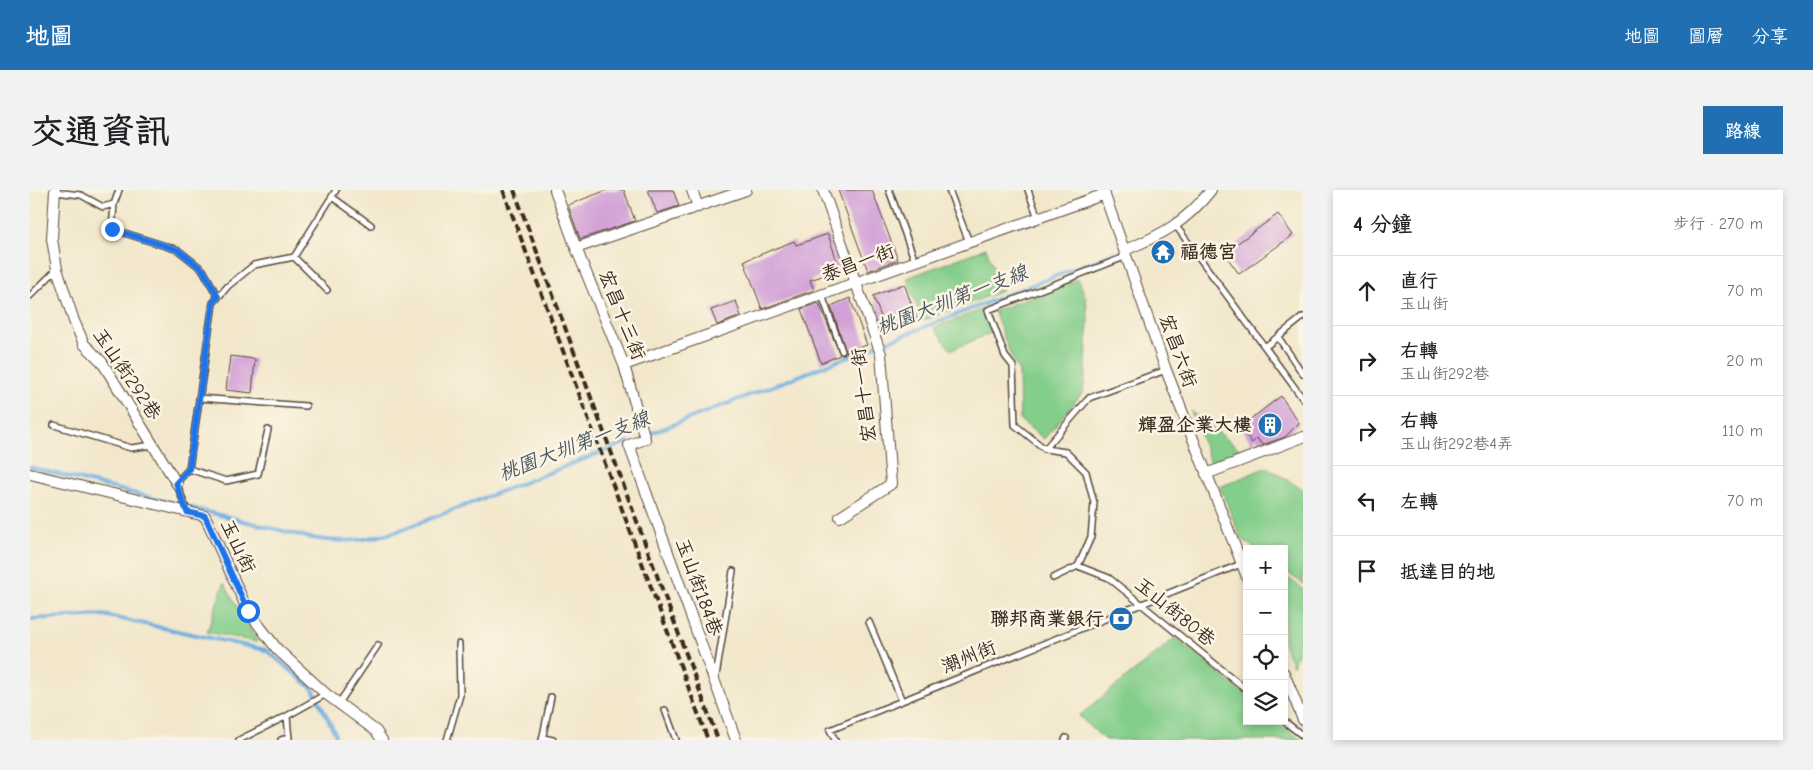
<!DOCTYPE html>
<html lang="zh-TW">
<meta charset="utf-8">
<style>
:root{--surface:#fff;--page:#f2f2f2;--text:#202124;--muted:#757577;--line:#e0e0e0;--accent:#1f6fb2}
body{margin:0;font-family:"Comic Neue","LXGW WenKai TC",sans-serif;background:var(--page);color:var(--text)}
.controls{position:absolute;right:15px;bottom:15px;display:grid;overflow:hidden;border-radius:0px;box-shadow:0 2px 8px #0003}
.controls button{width:45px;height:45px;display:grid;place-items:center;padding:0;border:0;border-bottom:1px solid var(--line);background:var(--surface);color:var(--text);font:25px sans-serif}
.stop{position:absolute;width:15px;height:15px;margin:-11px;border:4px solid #1a73e8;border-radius:50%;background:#fff}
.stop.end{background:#1a73e8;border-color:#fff;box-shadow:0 1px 5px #0008}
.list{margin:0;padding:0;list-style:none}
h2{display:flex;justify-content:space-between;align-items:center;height:65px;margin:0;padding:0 20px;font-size:21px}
h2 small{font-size:16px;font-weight:400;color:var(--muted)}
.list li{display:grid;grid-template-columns:32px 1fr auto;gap:15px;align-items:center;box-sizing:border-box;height:70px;padding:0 20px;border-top:1px solid var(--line)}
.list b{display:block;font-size:19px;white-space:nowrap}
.list p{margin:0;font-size:16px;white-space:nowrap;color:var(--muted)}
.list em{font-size:16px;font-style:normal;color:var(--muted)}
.icon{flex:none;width:28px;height:28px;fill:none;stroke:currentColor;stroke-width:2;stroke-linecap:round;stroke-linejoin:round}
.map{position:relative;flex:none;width:1273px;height:550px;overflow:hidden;border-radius:0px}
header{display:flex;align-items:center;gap:30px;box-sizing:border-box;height:70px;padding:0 25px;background:var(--accent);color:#fff}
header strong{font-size:24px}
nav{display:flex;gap:28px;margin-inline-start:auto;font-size:18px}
.intro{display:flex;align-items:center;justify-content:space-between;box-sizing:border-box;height:120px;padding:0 30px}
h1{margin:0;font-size:35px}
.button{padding:12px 22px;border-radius:0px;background:var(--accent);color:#fff;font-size:18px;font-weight:700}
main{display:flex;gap:30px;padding:0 30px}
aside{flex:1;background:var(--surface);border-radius:0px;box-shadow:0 2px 8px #0003}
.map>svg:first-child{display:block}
.green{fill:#84ce8b;stroke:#607c54}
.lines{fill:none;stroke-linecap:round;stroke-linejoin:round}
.stream{stroke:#6baee0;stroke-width:4}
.building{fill:#d1a1d7}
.lane-casing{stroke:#564638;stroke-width:8}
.street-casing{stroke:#564638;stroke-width:12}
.lane{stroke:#fff;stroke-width:5}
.street{stroke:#fff;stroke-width:10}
.rail{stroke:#3b2a1e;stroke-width:4;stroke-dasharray:8 4;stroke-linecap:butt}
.route{stroke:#1a73e8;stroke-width:6}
.labels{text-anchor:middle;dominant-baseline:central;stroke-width:5;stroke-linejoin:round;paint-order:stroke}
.poi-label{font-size:19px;font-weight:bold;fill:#3b2a1e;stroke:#fcf5e5;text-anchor:end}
.street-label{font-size:19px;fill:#3b2a1e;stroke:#fcf5e5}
.water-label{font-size:20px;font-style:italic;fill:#4c5862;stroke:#fcf5e5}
</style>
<header>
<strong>地圖</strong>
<nav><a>地圖</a><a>圖層</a><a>分享</a></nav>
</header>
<div class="intro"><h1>交通資訊</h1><a class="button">路線</a></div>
<main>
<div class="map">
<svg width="1273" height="550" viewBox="0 0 1273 550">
<rect width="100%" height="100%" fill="#fcf5e5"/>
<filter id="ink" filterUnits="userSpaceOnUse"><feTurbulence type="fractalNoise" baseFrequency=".02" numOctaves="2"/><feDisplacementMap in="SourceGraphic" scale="10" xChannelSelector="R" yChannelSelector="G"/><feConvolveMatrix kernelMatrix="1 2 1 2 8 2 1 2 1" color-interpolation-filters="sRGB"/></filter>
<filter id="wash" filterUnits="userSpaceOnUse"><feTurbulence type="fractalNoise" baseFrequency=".0096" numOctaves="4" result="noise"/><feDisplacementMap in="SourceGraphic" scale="20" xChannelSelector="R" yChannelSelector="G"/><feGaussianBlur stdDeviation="1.12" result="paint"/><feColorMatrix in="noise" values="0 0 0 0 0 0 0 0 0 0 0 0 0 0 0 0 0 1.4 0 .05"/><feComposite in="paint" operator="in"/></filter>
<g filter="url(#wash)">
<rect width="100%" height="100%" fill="#f2e7cb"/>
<path class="green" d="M956,58l16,43 -80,30 -15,-43z
M1048,89l8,19 2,21 -2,51 -3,22 -39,47 -24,-19 -1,-48 -10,-21 -15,-40z
M956,118l7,24 -42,18 -17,-22z
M1161,221l56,44 -35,12z
M1237,277l36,23v94l-19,-14v-21h-29l-14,-11 -21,-51z
M1254,385l19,14v42l-10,35 -9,-20z
M194,393l33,59 -50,-10z
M1145,448l72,58v25h30l24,19h-196l-26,-24z"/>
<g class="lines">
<path class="stream" d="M614,246l471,-183
M0,277l281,71c35,6 59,2 93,-9l224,-87
M0,429l73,-4 163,35 47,39 22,44v7"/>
</g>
<g id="blocks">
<path class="building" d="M577,0h17l11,31 -55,18 -12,-34z
M618,0h25l6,16 -22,7z
M808,0h34l26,70 -30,11z
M1248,24l15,21 -54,39 -15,-21z
M798,44l12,36 -30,10 4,10 -52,19 -18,-48 50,-20 2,4z
M1140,55l3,9 -16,5 -3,-9z
M874,94l14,37 -31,11 -14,-36z
M820,108l17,47 -21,7 -15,-46z
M706,111l5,15 -24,9 -6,-15z
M789,113l21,52 -19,8 -20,-54z
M200,166l25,3 -3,34 -26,-3z
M1251,206l18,27 -14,14 -23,8 -5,-7 -5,5 -12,-16z"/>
</g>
</g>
<g filter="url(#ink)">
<use href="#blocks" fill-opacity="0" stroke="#564638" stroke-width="1"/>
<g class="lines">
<defs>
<path id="lane" d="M859,0l26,71
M919,0l20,52
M998,0l10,28
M25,2l26,3 22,12 11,-3 5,-14
M302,7l39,28
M84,14l-2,25 66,21 25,20 15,27
M1146,36l127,173
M264,67l33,33
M792,105l20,56
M0,106l27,-27
M1248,147l25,37
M1235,157l38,-30
M169,208l107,8
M24,235l77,23 22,-3
M1015,259l-30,-24 -2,-59 -8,-10 -17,-46 139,-54
M159,279l37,12 32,-7 10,-44
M147,292l12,-13 24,-166 15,-17 26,-21 40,-8 42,-67
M147,294l10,27
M1048,376l31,12 138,112
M1023,388l25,-12 13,-29 3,-34 -8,-31 -20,-20 -21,-3 44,-51 77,-28
M839,432l33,79
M686,486l17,-105
M309,513l39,-58
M635,520l11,30
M1254,531l19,15
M513,548l10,2
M209,550l48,-24
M251,550l8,-3
M259,550l-2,-24 39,-22
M417,550l13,-45 -1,-51
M512,550l9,-43
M805,550l-5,-10 411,-166
M1035,550l1,-2"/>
<path id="street" d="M25,0l-3,49 5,30 17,52 10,23 18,18 75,122
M525,0l21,58 48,117 21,74 -16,6 107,295
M662,0l6,17
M793,0l58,164 10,130 -51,33
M1073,0l63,180 81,207
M546,58l170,-58
M1095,60c37,-15 61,-28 86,-60
M594,175l481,-171
M0,284l175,42 43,95 29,38 49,45 50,37 6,9
M1176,284l97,-37
M1254,483l19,47"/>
</defs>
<use href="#lane" class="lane-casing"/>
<use href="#street" class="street-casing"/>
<use href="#lane" class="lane"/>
<use href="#street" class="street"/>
<path class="rail" d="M473,0l205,550
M484,0l204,550"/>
</g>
</g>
<g class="lines" filter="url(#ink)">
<path class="route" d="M82,39l66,21 25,20 15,27 -5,6 -24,166 -13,14 11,29 18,4 43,95"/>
</g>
<defs>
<symbol id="temple-disc" viewBox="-11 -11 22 22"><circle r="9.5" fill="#1f6fb2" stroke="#fcf5e5"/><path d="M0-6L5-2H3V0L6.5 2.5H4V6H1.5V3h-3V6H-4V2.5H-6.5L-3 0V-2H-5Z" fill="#fff"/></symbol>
<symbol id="building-disc" viewBox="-11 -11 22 22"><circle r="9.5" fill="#1f6fb2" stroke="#fcf5e5"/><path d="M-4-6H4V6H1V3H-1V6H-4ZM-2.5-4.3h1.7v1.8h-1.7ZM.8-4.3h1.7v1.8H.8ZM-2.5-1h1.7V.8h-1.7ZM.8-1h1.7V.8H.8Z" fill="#fff"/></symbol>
<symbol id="bank-disc" viewBox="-11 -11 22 22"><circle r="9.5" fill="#1f6fb2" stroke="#fcf5e5"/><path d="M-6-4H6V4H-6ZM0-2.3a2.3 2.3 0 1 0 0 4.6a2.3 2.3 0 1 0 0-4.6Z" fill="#fff"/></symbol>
</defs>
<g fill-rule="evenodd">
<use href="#temple-disc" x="1119" y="48" width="28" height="28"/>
<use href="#building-disc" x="1226" y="221" width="28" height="28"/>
<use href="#bank-disc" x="1077" y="415" width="28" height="28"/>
</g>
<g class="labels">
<g class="poi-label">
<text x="1150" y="62" text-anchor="start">福德宮</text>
<text x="1222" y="235">輝盈企業大樓</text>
<text x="1074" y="429">聯邦商業銀行</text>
</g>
<g class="street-label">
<text transform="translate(828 73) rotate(-20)">泰昌一街</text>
<text transform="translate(592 125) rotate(68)">宏昌十三街</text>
<text transform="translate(1148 161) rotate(70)">宏昌六街</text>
<text transform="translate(97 184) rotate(56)">玉山街292巷</text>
<text transform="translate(834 205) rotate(-97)">宏昌十一街</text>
<text transform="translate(208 356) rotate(65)">玉山街</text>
<text transform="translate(669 397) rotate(70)">玉山街184巷</text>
<text transform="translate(1145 422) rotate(39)">玉山街80巷</text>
<text transform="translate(939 467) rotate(-22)">潮州街</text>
</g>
<g class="water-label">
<text transform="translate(922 110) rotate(-21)">桃園大圳第一支線</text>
<text transform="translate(544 256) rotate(-21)">桃園大圳第一支線</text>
</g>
</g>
</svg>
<div class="controls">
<button>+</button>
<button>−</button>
<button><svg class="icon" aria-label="locate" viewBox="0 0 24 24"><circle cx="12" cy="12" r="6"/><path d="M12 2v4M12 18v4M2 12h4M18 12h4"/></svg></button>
<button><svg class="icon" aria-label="layers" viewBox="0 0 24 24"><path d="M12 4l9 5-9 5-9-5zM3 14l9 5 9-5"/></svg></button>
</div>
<div class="stop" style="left:218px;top:421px"></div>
<div class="stop end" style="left:82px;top:39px"></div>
</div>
<aside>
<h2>4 分鐘<small>步行 · 270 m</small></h2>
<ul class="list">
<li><svg class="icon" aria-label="ahead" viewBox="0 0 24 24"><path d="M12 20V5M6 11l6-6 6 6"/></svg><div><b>直行</b><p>玉山街</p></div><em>70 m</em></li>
<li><svg class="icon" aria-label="right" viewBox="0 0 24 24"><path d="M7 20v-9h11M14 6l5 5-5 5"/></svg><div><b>右轉</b><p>玉山街292巷</p></div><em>20 m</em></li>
<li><svg class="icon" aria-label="right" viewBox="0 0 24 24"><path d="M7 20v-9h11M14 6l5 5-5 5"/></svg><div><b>右轉</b><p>玉山街292巷4弄</p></div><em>110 m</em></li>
<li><svg class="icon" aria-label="left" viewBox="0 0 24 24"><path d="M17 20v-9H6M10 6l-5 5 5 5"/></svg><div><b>左轉</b></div><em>70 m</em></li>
<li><svg class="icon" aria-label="arrive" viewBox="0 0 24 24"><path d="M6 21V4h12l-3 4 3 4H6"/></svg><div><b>抵達目的地</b></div></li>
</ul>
</aside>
</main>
